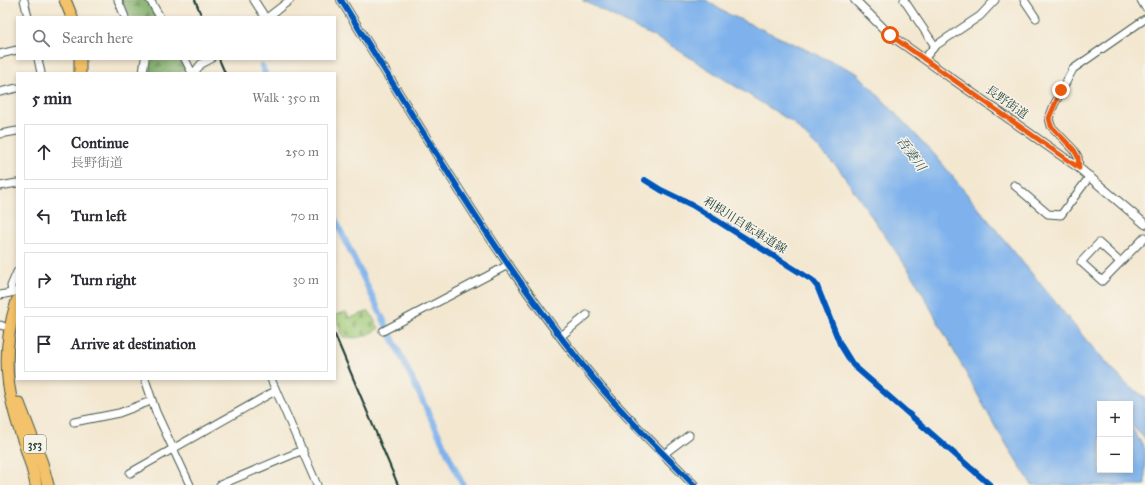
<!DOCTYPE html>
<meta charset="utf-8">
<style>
:root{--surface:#fff;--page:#f2f2f3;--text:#2b2b33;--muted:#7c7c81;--line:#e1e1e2}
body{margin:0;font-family:"IM FELL Great Primer","Noto Serif JP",serif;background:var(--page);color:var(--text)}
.controls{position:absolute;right:12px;bottom:12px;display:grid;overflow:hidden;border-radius:0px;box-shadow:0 2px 6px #0003}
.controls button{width:36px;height:36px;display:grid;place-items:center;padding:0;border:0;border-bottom:1px solid var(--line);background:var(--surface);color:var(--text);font:20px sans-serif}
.stop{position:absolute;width:12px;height:12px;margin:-9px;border:3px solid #ea580c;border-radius:50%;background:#fff}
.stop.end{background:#ea580c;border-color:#fff;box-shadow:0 1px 4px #0008}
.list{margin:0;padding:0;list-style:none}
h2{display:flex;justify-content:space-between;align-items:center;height:52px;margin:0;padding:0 16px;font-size:17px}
h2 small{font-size:13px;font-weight:400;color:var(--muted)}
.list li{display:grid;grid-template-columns:26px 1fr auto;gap:12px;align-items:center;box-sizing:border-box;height:56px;margin:0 8px 8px;padding:0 8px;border:1px solid var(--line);border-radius:0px}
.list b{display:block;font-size:15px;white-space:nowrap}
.list p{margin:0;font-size:13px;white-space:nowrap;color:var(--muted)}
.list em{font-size:13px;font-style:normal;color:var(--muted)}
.icon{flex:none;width:22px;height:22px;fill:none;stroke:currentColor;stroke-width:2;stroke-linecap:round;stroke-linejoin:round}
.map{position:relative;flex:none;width:1145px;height:485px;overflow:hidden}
.search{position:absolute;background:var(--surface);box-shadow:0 2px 6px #0003;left:16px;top:16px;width:320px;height:44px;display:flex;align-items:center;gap:10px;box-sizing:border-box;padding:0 14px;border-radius:0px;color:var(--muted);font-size:15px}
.panel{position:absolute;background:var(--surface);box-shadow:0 2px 6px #0003;left:16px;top:72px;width:320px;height:308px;border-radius:0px}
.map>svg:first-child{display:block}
.forest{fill:url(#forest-firs);stroke:#4e744c}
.cemetery{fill:url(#cemetery-stones);stroke:#5d8254}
.water{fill:#7fb2ec;stroke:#4f7890}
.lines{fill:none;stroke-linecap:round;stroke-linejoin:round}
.canal{stroke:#7fb2ec;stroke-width:6}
.minor-casing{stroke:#3f564b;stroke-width:9}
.tertiary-casing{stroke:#3f564b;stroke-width:10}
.trunk-casing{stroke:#3f564b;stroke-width:13}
.minor{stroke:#fff;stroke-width:7}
.tertiary{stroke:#fff;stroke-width:8}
.trunk{stroke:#f3c26a;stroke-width:11}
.rail{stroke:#1f3d34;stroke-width:2}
.cycleway-casing{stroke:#f7f3e8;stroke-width:8}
.cycleway{stroke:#0057b8;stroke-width:6}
.route{stroke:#ea580c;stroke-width:5}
.labels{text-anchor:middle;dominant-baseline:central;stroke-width:3;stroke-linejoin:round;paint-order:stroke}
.shield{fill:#f7f3e8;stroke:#60746a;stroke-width:1}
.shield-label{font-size:11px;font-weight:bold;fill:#1f3d34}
.street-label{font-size:12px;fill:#1f3d34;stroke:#f7f3e8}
.water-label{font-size:13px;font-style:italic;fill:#375a62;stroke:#f7f3e8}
</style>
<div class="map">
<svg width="1145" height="485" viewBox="0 0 1145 485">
<defs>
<pattern id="forest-firs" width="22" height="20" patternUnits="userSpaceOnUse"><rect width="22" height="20" fill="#7cac65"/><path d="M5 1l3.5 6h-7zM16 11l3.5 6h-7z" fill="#658d54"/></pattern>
<pattern id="cemetery-stones" width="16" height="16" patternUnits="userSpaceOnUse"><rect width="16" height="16" fill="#9bc773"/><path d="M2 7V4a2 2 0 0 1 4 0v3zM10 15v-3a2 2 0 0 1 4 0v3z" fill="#7ea35f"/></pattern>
</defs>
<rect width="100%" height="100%" fill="#f7f3e8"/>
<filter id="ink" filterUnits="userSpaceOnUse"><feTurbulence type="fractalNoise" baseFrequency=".025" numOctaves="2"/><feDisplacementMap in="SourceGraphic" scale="8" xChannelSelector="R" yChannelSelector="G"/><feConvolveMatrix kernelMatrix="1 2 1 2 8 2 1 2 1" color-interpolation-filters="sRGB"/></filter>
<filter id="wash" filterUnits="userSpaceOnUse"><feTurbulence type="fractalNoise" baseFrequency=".012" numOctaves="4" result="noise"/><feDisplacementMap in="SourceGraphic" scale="16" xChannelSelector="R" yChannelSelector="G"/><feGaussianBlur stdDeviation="0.9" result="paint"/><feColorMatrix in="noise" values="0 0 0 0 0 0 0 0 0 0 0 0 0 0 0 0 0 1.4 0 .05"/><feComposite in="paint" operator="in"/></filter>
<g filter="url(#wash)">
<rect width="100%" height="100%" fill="#f3e7d0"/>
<path class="forest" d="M121,0h26l10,17h-26z
M151,59h30l5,9 -5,5h-31z"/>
<path class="cemetery" d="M369,311l10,17c-12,9 -21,11 -36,9l-8,-22 11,-3 4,6z"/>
<path class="water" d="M582,0h124l18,12 133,61 78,82 152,186 40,44 18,12v42l-15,-15v-20h-30v66h30v-44l15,22v37h-113l-36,-57 -82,-150 -75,-109 -47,-47 -122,-77z"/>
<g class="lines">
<path class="canal" d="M262,66l3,7
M335,219l128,266"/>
</g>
</g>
<g filter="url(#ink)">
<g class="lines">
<defs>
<path id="minor" d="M24,0l4,17
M118,0l7,17
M150,0l10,17
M254,0l11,17
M904,0l31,46
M1024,0l12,18
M1141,0l4,7
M268,17l22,-17
M0,54l17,-4
M38,59l3,14
M185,59l7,14
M924,59l11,-13 45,-30 15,-16
M143,73l2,-14
M194,73l7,-9 10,-5
M0,92l17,-4
M0,134l17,-3
M1079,168l-1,-11 -4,-7 -23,-24 -2,-8 5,-13 19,-36 72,-50
M1014,185l34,29 13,1 29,-39
M0,186l17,-3
M1120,262l-21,-19 -18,19 21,19 43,-44
M12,292l-1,-6 6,-14
M0,295l15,-3
M0,325l3,1
M383,331l125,-66
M560,337l27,-22
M145,379l11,33 34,73
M271,379l46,106
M74,422l45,-9 32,-12
M664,454l25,-19
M130,473l145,-82
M220,485l83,-35"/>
<path id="tertiary" d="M341,0c78,124 151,253 244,368 33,42 72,79 109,117
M855,0l35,35 189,133 66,56"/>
<path id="trunk" d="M65,0l7,17
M80,59v14
M17,301c-11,34 -13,71 -4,105 6,27 18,52 23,79
M19,403l23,60 6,22"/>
</defs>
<use href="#minor" class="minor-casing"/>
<use href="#tertiary" class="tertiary-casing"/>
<use href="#trunk" class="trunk-casing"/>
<use href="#minor" class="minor"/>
<use href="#tertiary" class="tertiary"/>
<use href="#trunk" class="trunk"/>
<path class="rail" d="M195,0l7,17
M219,59l6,14
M335,335l63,150"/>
<defs>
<path id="cycleway" d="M341,0c78,124 151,253 244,368 33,42 72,79 109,117
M645,180l16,10 31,15 120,75 5,6 23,58 13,21 137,120"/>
</defs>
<use href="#cycleway" class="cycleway-casing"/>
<use href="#cycleway" class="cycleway"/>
</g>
</g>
<g class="lines" filter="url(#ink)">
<path class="route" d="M890,35l189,133 -1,-11 -4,-7 -23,-24 -2,-8 12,-28"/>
</g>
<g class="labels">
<rect class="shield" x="24" y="435" width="22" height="18" rx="3"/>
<g class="shield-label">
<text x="35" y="444">353</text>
</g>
<g class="street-label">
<text transform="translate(1007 102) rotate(35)">長野街道</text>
<text transform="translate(745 225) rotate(32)">利根川自転車道線</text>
</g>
<g class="water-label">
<text transform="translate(911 154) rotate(54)">吾妻川</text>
</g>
</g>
</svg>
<div class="controls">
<button>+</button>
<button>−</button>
</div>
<div class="stop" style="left:890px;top:35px"></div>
<div class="stop end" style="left:1061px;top:90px"></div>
<div class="search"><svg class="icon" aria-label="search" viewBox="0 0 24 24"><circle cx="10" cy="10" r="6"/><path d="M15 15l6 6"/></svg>Search here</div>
<section class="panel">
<h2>5 min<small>Walk · 350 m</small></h2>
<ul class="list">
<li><svg class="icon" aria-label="ahead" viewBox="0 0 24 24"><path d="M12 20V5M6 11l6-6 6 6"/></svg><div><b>Continue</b><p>長野街道</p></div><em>250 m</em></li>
<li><svg class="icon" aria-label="left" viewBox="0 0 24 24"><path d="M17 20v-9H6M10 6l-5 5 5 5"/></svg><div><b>Turn left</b></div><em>70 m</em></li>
<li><svg class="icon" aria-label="right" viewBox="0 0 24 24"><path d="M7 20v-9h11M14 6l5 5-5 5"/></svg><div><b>Turn right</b></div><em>30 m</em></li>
<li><svg class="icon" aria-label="arrive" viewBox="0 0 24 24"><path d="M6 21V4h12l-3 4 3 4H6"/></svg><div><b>Arrive at destination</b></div></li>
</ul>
</section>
</div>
